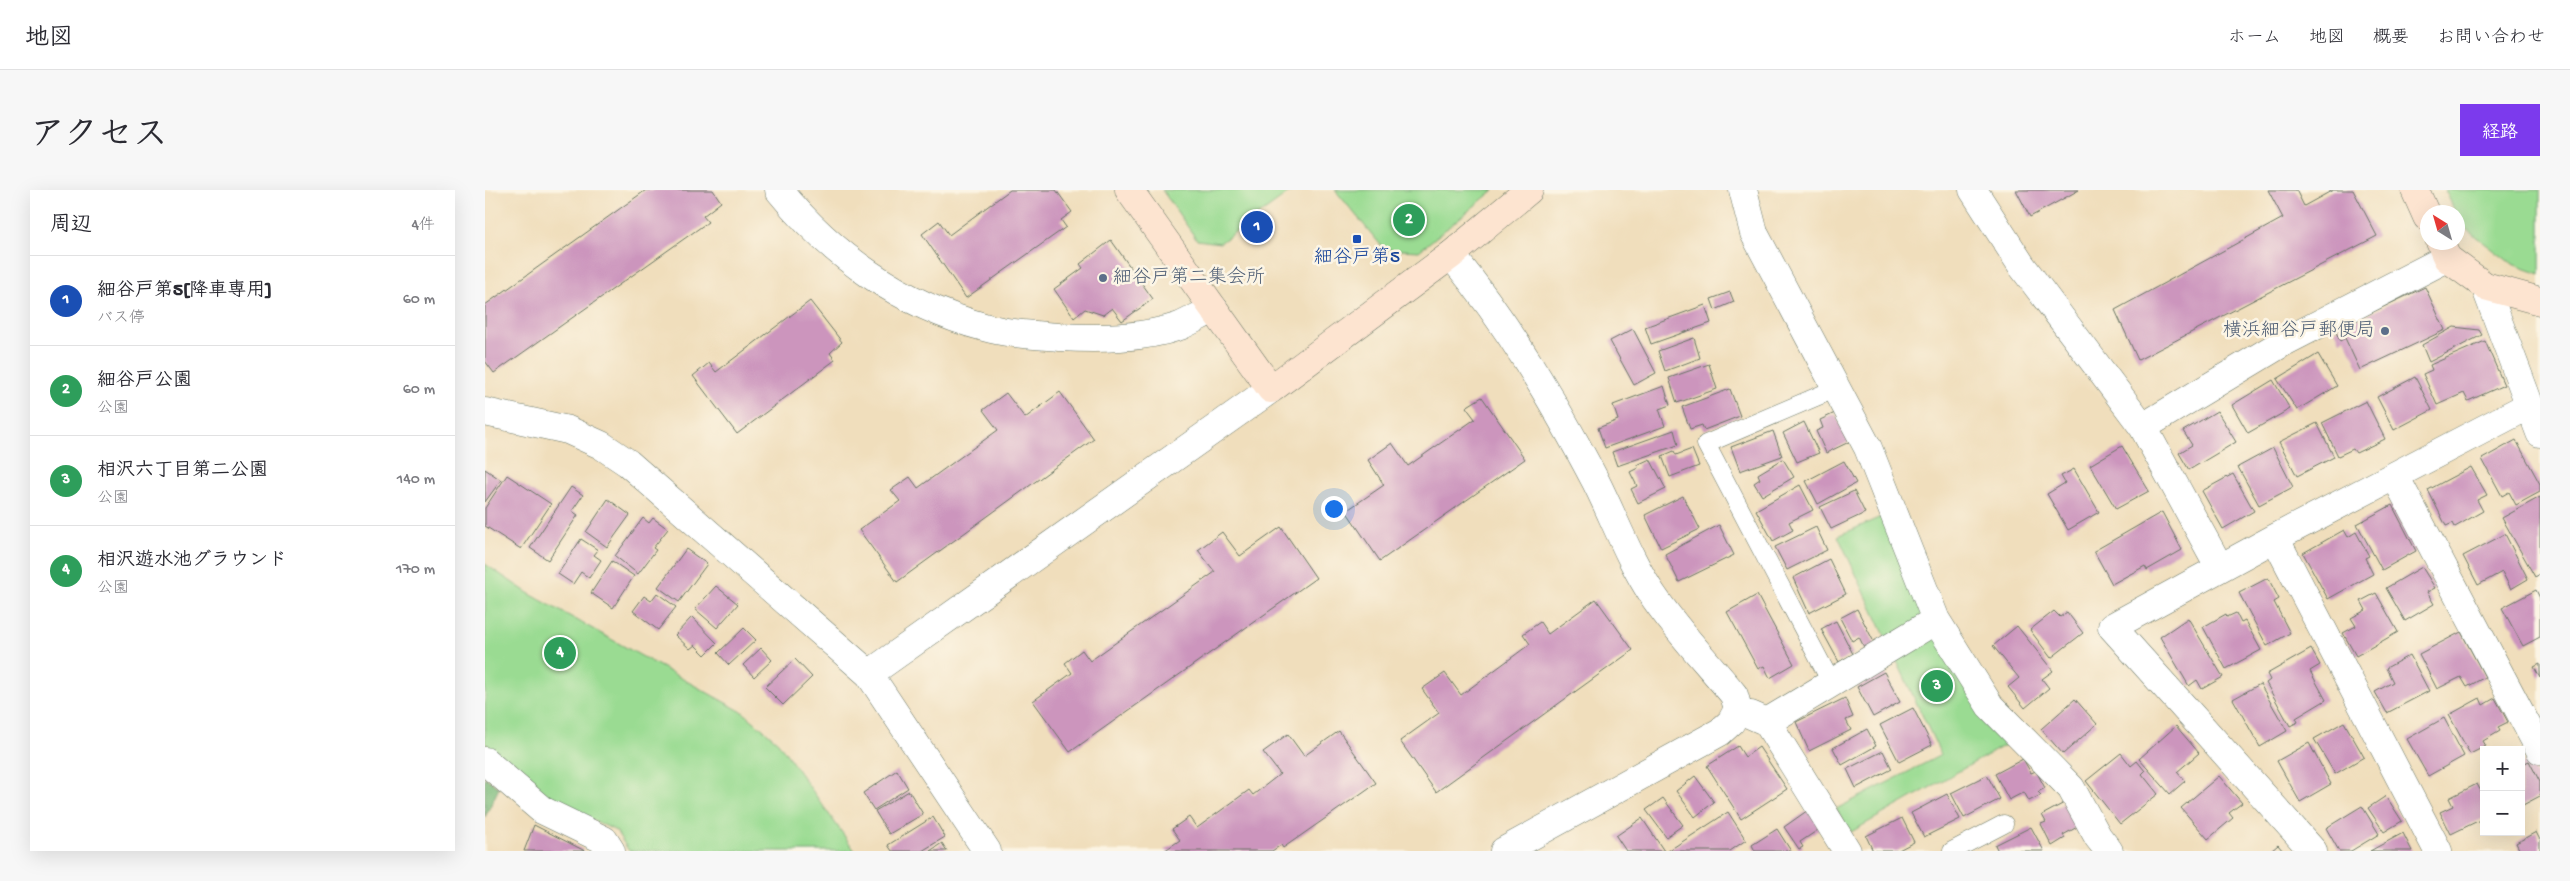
<!DOCTYPE html>
<html lang="ja">
<meta charset="utf-8">
<style>
:root{--surface:#fff;--page:#f7f7f7;--text:#2b2b33;--muted:#7c7c81;--line:#e1e1e2;--accent:#7c3aed}
body{margin:0;font-family:"Gochi Hand","Klee One",sans-serif;background:var(--page);color:var(--text)}
.controls{position:absolute;right:15px;bottom:15px;display:grid;overflow:hidden;border-radius:0px;box-shadow:0 5px 20px #0002}
.controls button{width:45px;height:45px;display:grid;place-items:center;padding:0;border:0;border-bottom:1px solid var(--line);background:var(--surface);color:var(--text);font:25px sans-serif}
.compass{position:absolute;left:1935px;top:15px;width:45px;height:45px;border-radius:50%;background:var(--surface);box-shadow:0 5px 20px #0002;rotate:323deg}
.you{position:absolute;left:848px;top:318px;width:18px;height:18px;margin:-12px;border:4px solid #fff;border-radius:50%;background:#1a73e8;box-shadow:0 0 0 8px #1a73e833}
.badge{display:grid;place-items:center;width:32px;height:32px;border-radius:50%;background:var(--accent);color:#fff;font-size:16px;font-weight:700}
.pin{position:absolute;translate:-50% -50%;border:2px solid #fff;box-shadow:0 1px 5px #0006}
.list{margin:0;padding:0;list-style:none}
h2{display:flex;justify-content:space-between;align-items:center;height:65px;margin:0;padding:0 20px;font-size:21px}
h2 small{font-size:16px;font-weight:400;color:var(--muted)}
.list li{display:grid;grid-template-columns:32px 1fr auto;gap:15px;align-items:center;box-sizing:border-box;height:90px;padding:0 20px;border-top:1px solid var(--line)}
.list b{display:block;font-size:19px;white-space:nowrap}
.list p{margin:0;font-size:16px;white-space:nowrap;color:var(--muted)}
.list em{font-size:16px;font-style:normal;color:var(--muted)}
.map{position:relative;flex:none;width:2055px;height:661px;overflow:hidden;border-radius:0px}
header{display:flex;align-items:center;gap:30px;box-sizing:border-box;height:70px;padding:0 25px;background:var(--surface);border-bottom:1px solid var(--line)}
header strong{font-size:24px}
nav{display:flex;gap:28px;margin-inline-start:auto;font-size:18px}
.intro{display:flex;align-items:center;justify-content:space-between;box-sizing:border-box;height:120px;padding:0 30px}
h1{margin:0;font-size:35px}
.button{padding:12px 22px;border-radius:0px;background:var(--accent);color:#fff;font-size:18px;font-weight:700}
main{display:flex;gap:30px;padding:0 30px}
aside{flex:1;background:var(--surface);border-radius:0px;box-shadow:0 5px 20px #0002}
.map>svg:first-child{display:block}
.green{fill:#9adb92;stroke:#5c8c63}
.forest{fill:#7bbb7c;stroke:#4d7c58}
.building{fill:#cc95bd}
.lines{fill:none;stroke-linecap:round;stroke-linejoin:round}
.lane-casing{stroke:#687564;stroke-width:19}
.street-casing{stroke:#687564;stroke-width:29}
.secondary-casing{stroke:#687564;stroke-width:29}
.lane{stroke:#fff;stroke-width:18}
.street{stroke:#fff;stroke-width:28}
.secondary{stroke:#fde4d0;stroke-width:28}
.transit-dot{fill:#1a4fb4;stroke:#fcf5e5;stroke-width:2}
.service-dot{fill:#5c6f8a;stroke:#fcf5e5;stroke-width:2}
.labels{text-anchor:middle;dominant-baseline:central;stroke-width:5;stroke-linejoin:round;paint-order:stroke}
.transit-label{font-size:19px;fill:#164399;stroke:#fcf5e5}
.service-label{font-size:19px;fill:#4e5e75;stroke:#fcf5e5;text-anchor:start}
</style>
<header>
<strong>地図</strong>
<nav><a>ホーム</a><a>地図</a><a>概要</a><a>お問い合わせ</a></nav>
</header>
<div class="intro"><h1>アクセス</h1><a class="button">経路</a></div>
<main>
<aside>
<h2>周辺<small>4件</small></h2>
<ul class="list">
<li><span class="badge" style="background:#1a4fb4">1</span><div><b>細谷戸第5[降車専用]</b><p>バス停</p></div><em>60 m</em></li>
<li><span class="badge" style="background:#2e9e5b">2</span><div><b>細谷戸公園</b><p>公園</p></div><em>60 m</em></li>
<li><span class="badge" style="background:#2e9e5b">3</span><div><b>相沢六丁目第二公園</b><p>公園</p></div><em>140 m</em></li>
<li><span class="badge" style="background:#2e9e5b">4</span><div><b>相沢遊水池グラウンド</b><p>公園</p></div><em>170 m</em></li>
</ul>
</aside>
<div class="map">
<svg width="2055" height="661" viewBox="0 0 2055 661">
<rect width="100%" height="100%" fill="#fcf5e5"/>
<filter id="ink" filterUnits="userSpaceOnUse"><feTurbulence type="fractalNoise" baseFrequency=".02" numOctaves="2"/><feDisplacementMap in="SourceGraphic" scale="10" xChannelSelector="R" yChannelSelector="G"/><feConvolveMatrix kernelMatrix="1 2 1 2 8 2 1 2 1" color-interpolation-filters="sRGB"/></filter>
<filter id="wash" filterUnits="userSpaceOnUse"><feTurbulence type="fractalNoise" baseFrequency=".0096" numOctaves="4" result="noise"/><feDisplacementMap in="SourceGraphic" scale="20" xChannelSelector="R" yChannelSelector="G"/><feGaussianBlur stdDeviation="1.12" result="paint"/><feColorMatrix in="noise" values="0 0 0 0 0 0 0 0 0 0 0 0 0 0 0 0 0 1.4 0 .05"/><feComposite in="paint" operator="in"/></filter>
<g filter="url(#wash)">
<rect width="100%" height="100%" fill="#f0debc"/>
<path class="green" d="M677,0h131l-73,53 -23,-3z
M850,0h159l-75,61 -35,-2z
M1960,0h95v84l-28,-10 -50,-38z
M1398,326l109,211 15,17 -156,88 -15,-23 105,-54 -103,-219z
M0,374l43,29 216,120 34,29 77,109h-226l-13,-20 -66,-32 -65,-56z"/>
<path class="forest" d="M0,587l14,11 -14,29z"/>
<g id="blocks">
<path class="building" d="M161,0h67l8,12 -18,14 5,6 -214,151 -9,-12v-56z
M525,0h46l16,22 -11,8 5,7 -100,71 -44,-64 17,-13 10,14z
M1531,0h63l-49,27z
M1783,0h28l8,16 29,-16h20l24,46 -239,124 -23,-50 168,-92z
M626,50l42,59 -31,22 -10,-13 -9,7 -18,-6 -11,9 -20,-29 29,-21 -3,-4z
M1940,97l20,43 -85,40 -15,-32 -5,3 -5,-11z
M1245,102l4,10 -19,8 -4,-11z
M325,111l32,41 -12,11 5,7 -98,74 -44,-58 16,-13 7,9z
M1220,115l6,18 -60,21 -6,-17z
M1969,137l25,3 3,5 -53,27 -7,-17z
M1148,139l23,44 -22,12 -24,-44z
M1209,148l6,20 -35,13 -7,-20z
M2000,151l19,44 -36,16 -4,-8 -27,12 -14,-31 9,-4 -2,-5z
M1833,164l19,32 -40,24 -20,-31z
M1224,174l8,25 -40,14 -8,-25z
M1930,187l17,33 -38,20 -17,-33z
M1788,190l17,29 -42,24 -16,-28z
M1179,196l6,19 -11,4 6,17 -60,22 -7,-20 20,-8 -5,-15z
M1245,199l10,27 -36,14 -2,-5 -12,4 -8,-22z
M575,202l34,47 -197,143 -38,-52 41,-29 -9,-11 19,-13 8,11 80,-58 -15,-20 23,-17 19,25z
M997,207l43,62 -145,102 -34,-50 38,-26 -16,-25 24,-17 16,23 67,-47 -9,-12z
M1881,211l19,38 -29,14 -3,-4 -15,7 -16,-33z
M1732,221l19,31 -47,28 -10,-17 13,-8 -9,-14z
M1350,223l14,29 -23,11 -10,-22 7,-3 -3,-8z
M1319,232l15,31 -22,9 -14,-29z
M1832,233l17,34 -37,19 -18,-34z
M1189,240l4,15 -61,21 -5,-14z
M1288,241l9,25 -42,15 -9,-24z
M2031,250l24,44v8l-24,13 -7,-13 -7,4 -20,-37z
M1637,256l27,45 -33,18 -26,-44z
M1788,258l20,39 -34,18 -21,-38z
M1207,259l7,17 -29,11 -8,-21 12,-5 2,4z
M1165,269l16,30 -28,14 -7,-14 6,-3 -7,-14 8,-4 -1,-3z
M1298,269l11,18 -32,19 -8,-13 6,-4 -2,-5z
M1359,271l12,22 -38,21 -12,-23z
M1986,277l16,28 -10,5 6,11 -28,16 -2,-4 -7,3 -18,-36z
M0,279l16,11 -16,22z
M1589,279l25,43 -31,18 -21,-36 18,-11 -4,-7z
M1748,284l21,37 -31,18 -21,-38z
M22,285l44,29 -30,45 -36,-23v-18z
M1315,295l13,25 -24,12 4,8 -20,11 -17,-31z
M86,297l12,8 -11,16 6,4 -30,45 -18,-12z
M1369,301l11,22 -34,16 -11,-22z
M1198,306l17,33 -39,19 -16,-33z
M2055,307v77l-5,3 -33,-59z
M123,309l22,16 -23,32 -21,-15z
M1907,315l24,46 -34,19 -25,-46z
M1677,322l20,38 -35,20 -2,-4 -33,18 -18,-33z
M158,328l6,5 4,-5 15,11 -15,19 3,2 -18,24 -23,-18z
M1234,335l15,30 -55,27 -14,-28z
M796,337l35,51 -246,174 -37,-51 39,-28 -7,-10 17,-13 8,11 125,-89 -17,-22 24,-18 18,24z
M1331,337l11,23 -40,20 -12,-23z
M1859,340l4,7 8,-5 13,24 -4,2 8,16 -45,25 -25,-46z
M2020,344l23,45 -17,10 -9,-17 -24,13 -15,-29z
M96,349l17,11 -4,5 7,5 -12,18 -8,-6 -8,12 -15,-10z
M201,359l21,15 -28,38 -21,-15z
M1344,369l17,35 -37,19 -16,-35z
M127,371l22,15 -21,32 -22,-15z
M1937,377l13,21 -8,4 7,12 -29,17 -19,-33z
M1783,388l11,21 -5,3 16,31 -23,13 -28,-53z
M231,396l22,18 -21,24 -22,-19z
M2051,400l4,8v39l-17,9 -21,-38z
M172,403l19,14 -18,23 -25,-19 11,-15 7,5z
M1891,403l22,39 -42,24 -13,-23 13,-7 -5,-8 15,-8 -5,-9z
M1272,405l37,69 -24,14 -6,-12 -6,3 -31,-57z
M1111,409l37,51 -197,142 -36,-51 39,-28 -17,-24 23,-16 16,22 69,-51 -7,-10 17,-12 8,12z
M1372,419l19,37 -10,5 -7,-14 -7,4 -12,-23z
M1569,421l6,6 7,-5 16,21 -32,25 -21,-28z
M1751,423l5,10 4,-2 16,29 -35,19 -23,-42 23,-13 1,3z
M207,427l25,26 -12,12 -10,-10 -5,4 -15,-14z
M1703,428l35,59 -21,12 -5,-9 -8,6 -29,-49z
M1351,431l17,33 -14,8 -18,-33z
M1532,436l36,45 -11,8 7,9 -24,20 -17,-21 11,-9 -26,-32z
M259,438l12,12 -27,25 -11,-12z
M1976,442l24,45 -18,10 -6,-10 -24,12 -18,-35z
M276,458l11,12 -18,17 -11,-12z
M1826,459l9,16 -10,6 16,29 -30,18 2,4 -8,4 -24,-43 4,-3 -3,-6z
M1925,465l19,36 -42,22 -12,-21 18,-10 -7,-14z
M310,469l17,18 -29,28 -18,-18z
M2055,474v14l-6,-11z
M1399,482l16,30 -27,15 -16,-30z
M1775,494l27,47 -27,16 -27,-48z
M1360,508l8,19 -7,3 5,10 -42,21 -13,-29z
M1995,508l3,7 12,-7 13,24 -10,5 2,4 -17,10 3,5 -16,8 -21,-39z
M1590,509l22,25 -34,30 -22,-25z
M1428,518l19,37 -33,17 -19,-37z
M1959,528l20,38 -36,20 -21,-37z
M1859,532l20,35 -29,17 -21,-35z
M1691,536l23,27 -22,19 8,9 -15,13 -31,-35z
M1382,539l9,17 -34,19 -9,-17z
M854,541l37,52 -93,65 -2,-3 -9,6h-108l16,-11 -8,-11 17,-12 8,11 52,-38 4,5 27,-21 -17,-22 25,-18 16,22z
M1824,553l22,41 -31,18 -23,-41z
M1253,556l7,11 14,-10 28,42 -46,30 -34,-53z
M1398,561l9,18 -36,19 -9,-19z
M1636,563l10,13 6,-5 8,10 -3,3 16,20 -38,30 -34,-43z
M1538,569l8,14 5,-2 9,17 -7,4 3,3 -12,6 -5,-9 -15,8 -14,-26z
M2044,571l11,21v14l-19,10v-41z
M412,580l11,18 -34,22 -11,-17z
M1502,585l13,24 -36,19 -13,-25z
M1210,586l19,26 -19,15 -19,-26z
M1734,586l23,27 -13,10 4,5 -25,21 -27,-31z
M1992,594l7,13v21l-33,16 -11,-22 13,-6 -4,-8z
M424,601l14,23 -34,20 -14,-23z
M1462,604l13,25 -36,18 -13,-24z
M1901,606l16,25 -18,11 -16,-24z
M1178,608l20,27 -17,12 -20,-27z
M1581,612l13,24 -16,9 2,3 -13,8 -11,-22 5,-2 -4,-7z
M1877,616l17,28 -28,17h-12l-13,-23z
M1326,618l13,18 -24,16 3,5 -4,2 -15,-22z
M1243,622l18,28 -16,11h-62z
M448,627l12,20 -23,14h-30l-4,-6z
M1157,628l22,33h-38l-10,-15z
M1417,628l12,24 -17,9h-24l-7,-15z
M49,635l51,26h-61z
M1546,637l13,24h-46l-3,-6z
M1292,639l14,22h-36l-3,-6z
M2051,642l4,8v11h-20l-4,-8z
M1918,643l9,18h-42z
M457,653l5,8h-17z
M1793,655l5,6h-12z"/>
</g>
</g>
<g filter="url(#ink)">
<use href="#blocks" fill-opacity="0" stroke="#687564" stroke-width="1"/>
<g class="lines">
<defs>
<path id="lane" d="M1347,494l-126,-240 131,-56
M1467,661l52,-27"/>
<path id="street" d="M294,0c52,65 123,115 205,137 24,7 50,8 75,10 39,2 83,2 121,-11 11,-5 23,-12 34,-17
M1258,0l11,43 114,215 68,172 54,86 81,82 27,49 11,14
M1488,0l49,76 121,161 77,141
M966,65c58,70 103,147 145,227 19,38 33,77 56,112 24,36 55,68 82,101l4,14 -7,13 -11,10 -216,119
M2000,96l55,147
M0,222l83,18 33,15 27,18 241,211 118,177
M1658,237l141,-85 163,-84
M1910,286l145,274
M1790,348l163,313
M384,484l402,-285
M1266,525l16,7 80,129
M1282,532l169,-102
M0,571l57,49 62,30 7,11
M1828,661l-201,-224 163,-89 253,-132"/>
<path id="secondary" d="M644,0l142,199 180,-134 78,-65
M1930,0l12,27
M1955,52l7,16 38,28 55,15"/>
</defs>
<use href="#lane" class="lane-casing"/>
<use href="#street" class="street-casing"/>
<use href="#secondary" class="secondary-casing"/>
<use href="#lane" class="lane"/>
<use href="#street" class="street"/>
<use href="#secondary" class="secondary"/>
</g>
</g>
<rect class="transit-dot" x="867" y="44" width="10" height="10" rx="2.5"/>
<g class="service-dot">
<circle cx="618" cy="88" r="5"/>
<circle cx="1900" cy="141" r="5"/>
</g>
<g class="labels">
<g class="transit-label">
<text x="872" y="68">細谷戸第5</text>
</g>
<g class="service-label">
<text x="628" y="88">細谷戸第二集会所</text>
<text x="1890" y="141" text-anchor="end">横浜細谷戸郵便局</text>
</g>
</g>
</svg>
<div class="controls">
<button>+</button>
<button>−</button>
</div>
<svg class="compass" viewBox="-18 -18 36 36"><path d="M0-13l5 13h-10z" fill="#e53935"/><path d="M0 13l5-13h-10z" fill="#7c7c81"/></svg>
<div class="you"></div>
<div class="pin badge" style="left:772px;top:37px;background:#1a4fb4">1</div>
<div class="pin badge" style="left:924px;top:30px;background:#2e9e5b">2</div>
<div class="pin badge" style="left:1452px;top:496px;background:#2e9e5b">3</div>
<div class="pin badge" style="left:75px;top:463px;background:#2e9e5b">4</div>
</div>
</main>
